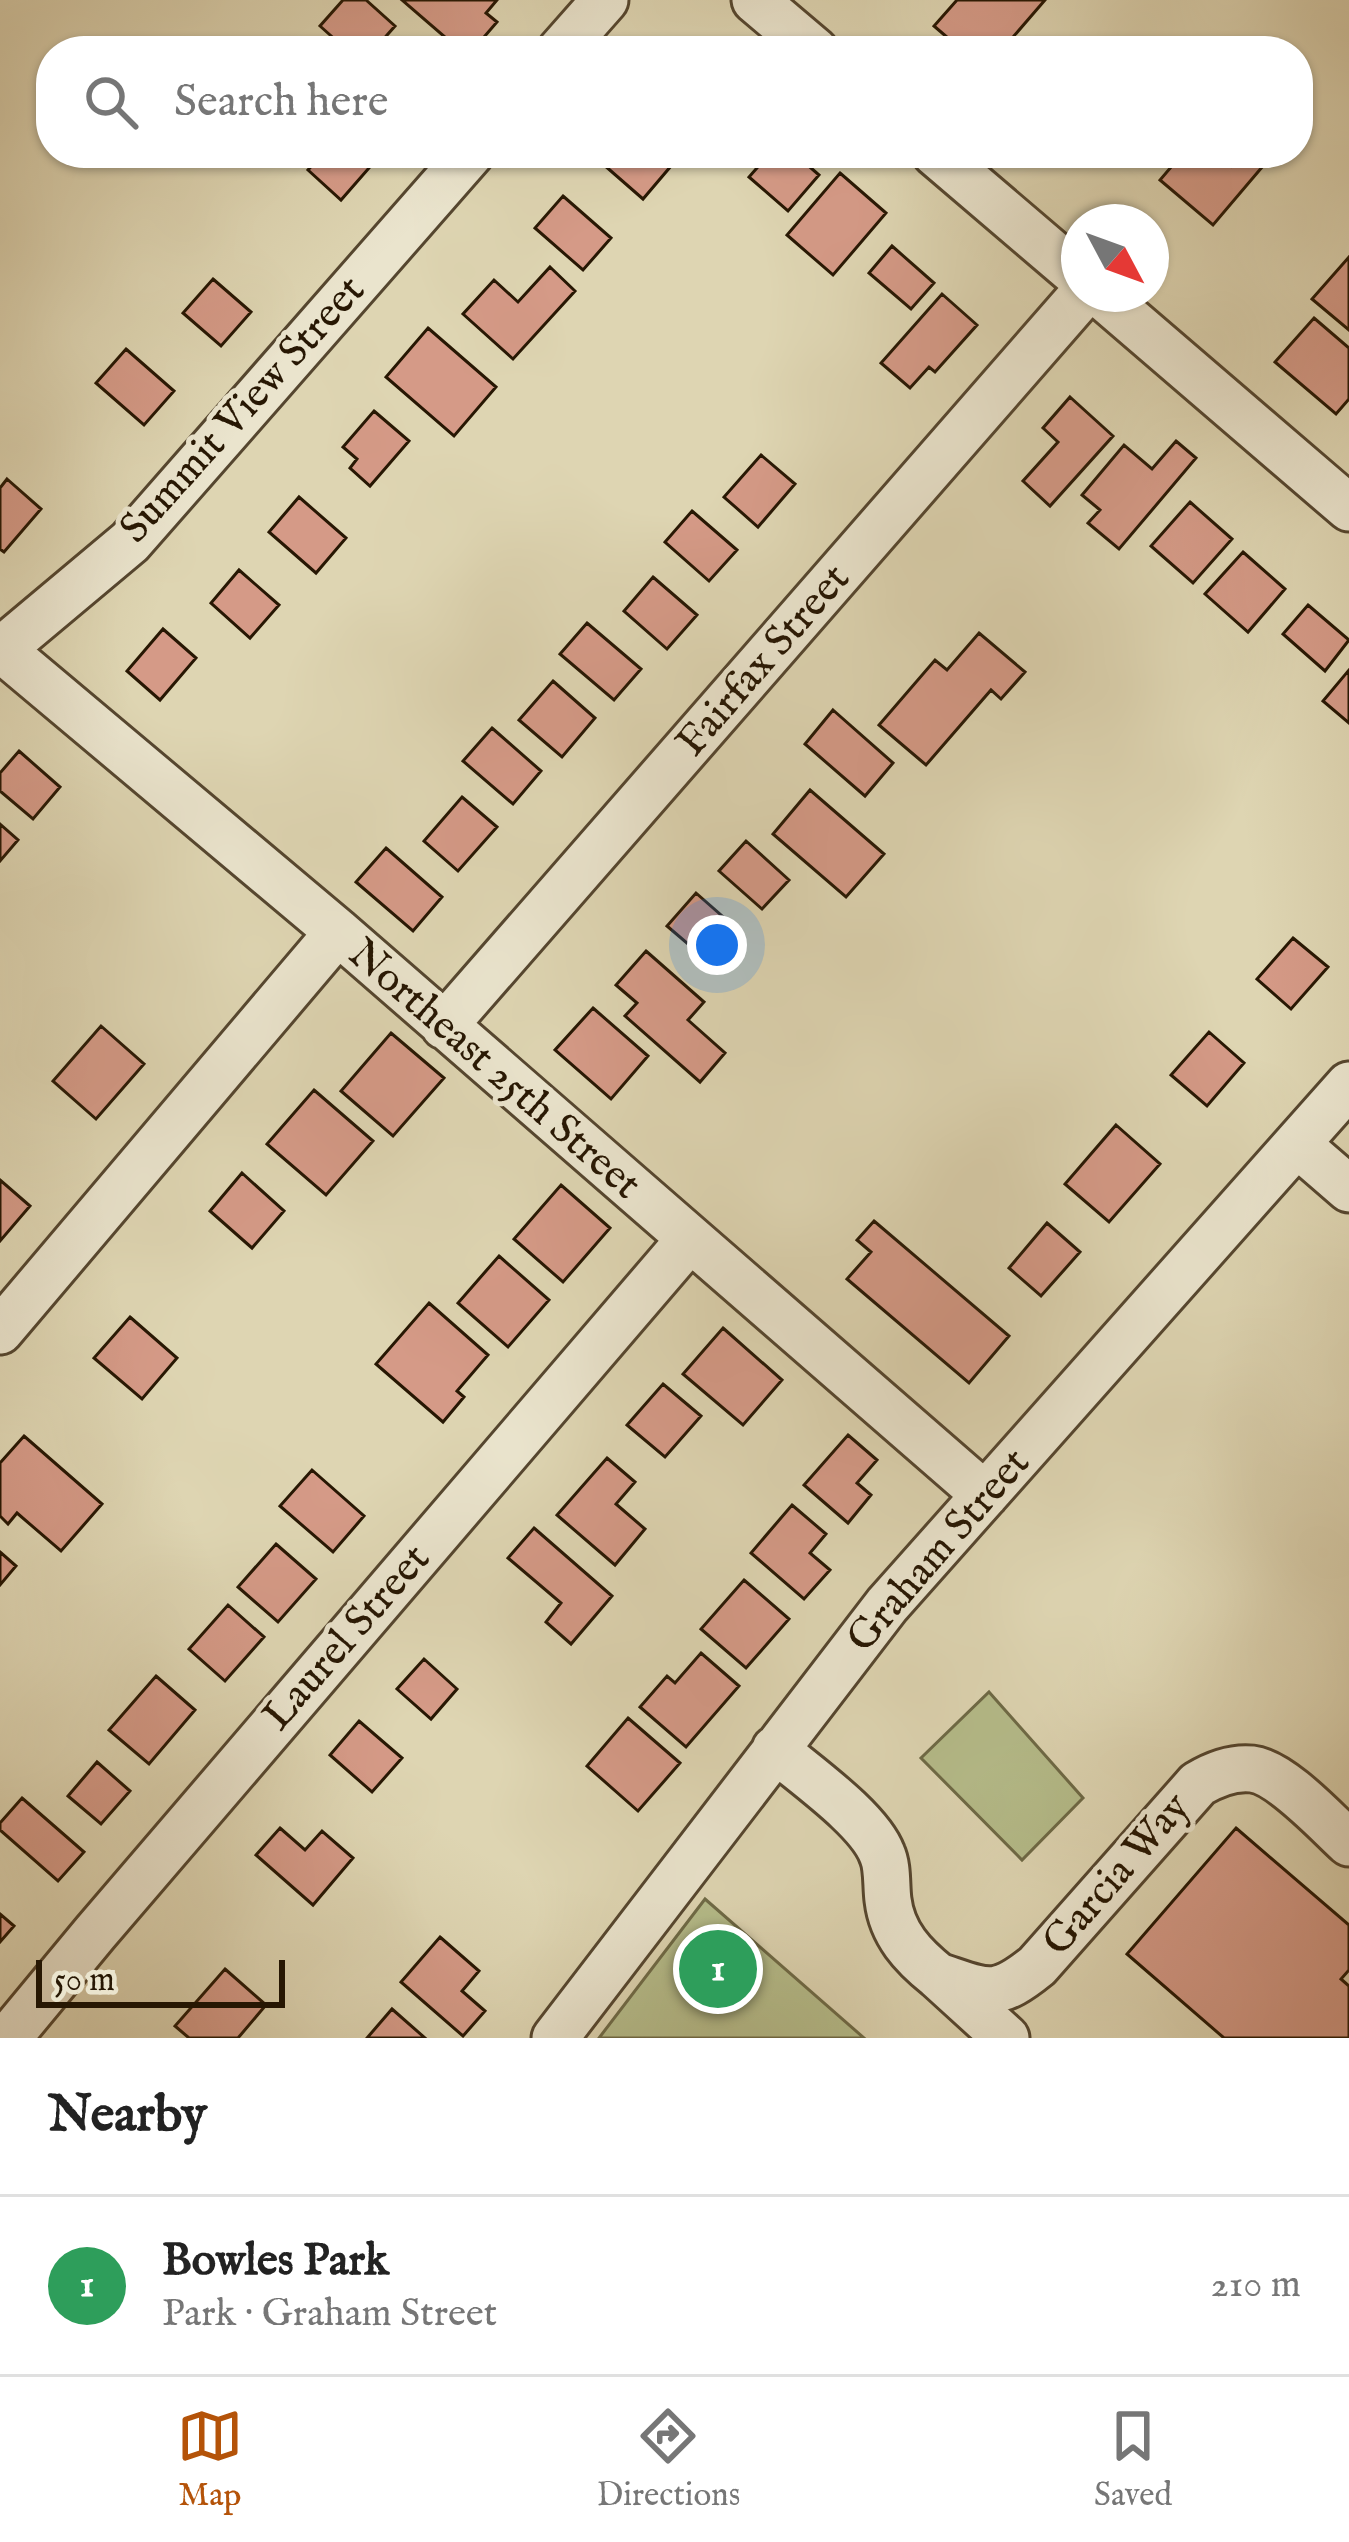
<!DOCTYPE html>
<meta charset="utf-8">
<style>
:root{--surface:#fff;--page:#f2f2f2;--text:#222;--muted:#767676;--line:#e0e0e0;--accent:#b45309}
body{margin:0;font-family:"IM FELL English",serif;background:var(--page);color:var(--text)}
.compass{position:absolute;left:1061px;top:204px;width:108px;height:108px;border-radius:50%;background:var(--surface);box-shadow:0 3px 9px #0004;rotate:131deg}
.scale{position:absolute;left:36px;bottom:30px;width:249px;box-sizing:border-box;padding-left:12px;border:6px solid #271703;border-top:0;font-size:33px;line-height:42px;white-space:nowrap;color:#271703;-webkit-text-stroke:9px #eae4cd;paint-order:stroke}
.you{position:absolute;left:717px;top:945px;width:42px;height:42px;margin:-30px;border:9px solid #fff;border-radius:50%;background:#1a73e8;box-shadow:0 0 0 18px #1a73e833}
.badge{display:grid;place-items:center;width:78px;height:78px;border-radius:50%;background:var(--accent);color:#fff;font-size:39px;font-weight:700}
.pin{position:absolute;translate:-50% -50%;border:6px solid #fff;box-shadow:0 3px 12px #0006}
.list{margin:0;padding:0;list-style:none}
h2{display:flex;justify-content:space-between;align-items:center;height:156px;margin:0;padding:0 48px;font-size:51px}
h2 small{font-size:39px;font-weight:400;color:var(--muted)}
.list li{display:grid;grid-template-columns:78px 1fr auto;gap:36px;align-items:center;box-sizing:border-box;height:180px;padding:0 48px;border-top:3px solid var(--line)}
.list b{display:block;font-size:45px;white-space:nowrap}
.list p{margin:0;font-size:39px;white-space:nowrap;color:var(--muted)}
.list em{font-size:39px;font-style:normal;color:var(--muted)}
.icon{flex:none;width:66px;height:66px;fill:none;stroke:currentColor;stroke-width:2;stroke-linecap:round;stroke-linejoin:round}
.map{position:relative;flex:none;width:1349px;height:2038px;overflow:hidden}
.search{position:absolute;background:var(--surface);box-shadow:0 3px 9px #0004;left:36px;right:36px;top:36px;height:132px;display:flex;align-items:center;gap:30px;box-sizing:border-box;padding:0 42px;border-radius:48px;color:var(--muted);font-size:45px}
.sheet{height:336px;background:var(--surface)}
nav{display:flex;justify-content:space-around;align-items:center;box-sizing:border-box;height:168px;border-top:3px solid var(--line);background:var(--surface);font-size:33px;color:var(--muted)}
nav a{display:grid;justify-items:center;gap:6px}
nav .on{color:var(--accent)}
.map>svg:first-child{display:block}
.green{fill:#b5bc8a;stroke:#6e6a46;stroke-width:3}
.building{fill:#d59a87;stroke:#271703;stroke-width:3}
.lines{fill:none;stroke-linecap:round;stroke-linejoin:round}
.minor-casing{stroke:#55462f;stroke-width:51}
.minor{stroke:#eae4cd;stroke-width:45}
.labels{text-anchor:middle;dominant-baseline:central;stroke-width:10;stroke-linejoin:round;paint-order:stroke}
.street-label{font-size:42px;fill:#271703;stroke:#eae4cd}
</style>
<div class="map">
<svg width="1349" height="2038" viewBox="0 0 1349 2038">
<rect width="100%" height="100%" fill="#ded5b2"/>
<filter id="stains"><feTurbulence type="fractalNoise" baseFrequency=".00167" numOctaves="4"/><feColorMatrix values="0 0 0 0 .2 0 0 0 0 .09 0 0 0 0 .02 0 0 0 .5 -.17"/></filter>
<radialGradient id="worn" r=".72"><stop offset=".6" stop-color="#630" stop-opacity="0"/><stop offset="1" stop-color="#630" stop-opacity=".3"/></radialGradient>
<path class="green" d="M989,1692l94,106 -61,62 -101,-102z
M705,1899l159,139h-265z"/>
<path class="building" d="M343,0h23l29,26 -22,25h-25l-28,-25z
M402,0h95l-11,13 11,9 -25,29h-11z
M957,0h88l-44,51h-38l-29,-25z
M323,153h45l8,7 -35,40 -33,-30z
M600,153h57l14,13 -28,33 -47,-41z
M770,153h24l25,22 -31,36 -39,-34z
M1183,153h32l16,13 10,-13h33l-61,72 -53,-45z
M840,173l46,40 -53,62 -46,-40z
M563,196l48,42 -28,32 -48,-42z
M892,246l42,37 -23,26 -42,-36z
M1349,257v73l-37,-31z
M550,267l25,24 -62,68 -50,-45 31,-34 24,22z
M213,279l38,33 -30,34 -38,-33z
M942,294l35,31 -42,47 -6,-5 -19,21 -29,-25z
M1314,318l35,30v51l-13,15 -61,-52z
M428,328l68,59 -42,49 -68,-59z
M126,349l48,42 -30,34 -48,-42z
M1070,397l43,39 -63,70 -27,-25 35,-39 -15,-14z
M374,411l35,30 -39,45 -20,-18 7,-9 -14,-12z
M1176,441l20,17 -77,91 -31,-26 12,-13 -18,-15 42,-50 28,24z
M761,455l34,29 -37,43 -34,-30z
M7,479l34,30 -37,43 -4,-3v-61z
M299,497l47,41 -30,35 -47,-41z
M1190,502l42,37 -39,44 -42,-37z
M692,511l45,39 -28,31 -44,-39z
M1243,552l42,37 -37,43 -43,-38z
M239,570l40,35 -29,33 -39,-35z
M653,577l44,38 -30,34 -43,-38z
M1308,605l41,35 -24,31 -42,-37z
M587,623l54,46 -27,31 -54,-46z
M163,629l33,29 -36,42 -33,-29z
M979,633l46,39 -24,27 -10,-9 -65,75 -47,-40 56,-65 12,10z
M1349,670v53l-26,-22z
M553,681l42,37 -33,39 -43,-37z
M833,710l60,53 -28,33 -60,-52z
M492,728l49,43 -28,33 -50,-43z
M19,751l41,36 -27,32 -33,-28v-18z
M810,790l74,64 -38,43 -73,-63z
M462,797l35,30 -39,44 -34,-30z
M0,824l18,16 -18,21z
M746,841l43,39 -27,29 -43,-38z
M386,848l56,49 -29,34 -57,-49z
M696,893l34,30 -28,33 -35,-30z
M1293,938l35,29 -37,42 -34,-30z
M646,951l58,51 -16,18 37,33 -25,29 -75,-66 12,-13 -21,-18z
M593,1008l55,48 -37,43 -56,-49z
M101,1026l43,38 -48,55 -43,-38z
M1209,1032l35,31 -37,43 -36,-31z
M391,1033l53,45 -51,58 -52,-45z
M314,1090l59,51 -47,54 -59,-51z
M1116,1125l44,39 -51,58 -44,-38z
M242,1173l42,38 -32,37 -42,-37z
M0,1180l30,26 -30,35z
M561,1185l49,43 -47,54 -49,-43z
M874,1221l135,115 -40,47 -122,-104 24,-27 -14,-12z
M1047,1223l33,29 -39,44 -32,-28z
M499,1256l50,44 -41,47 -50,-44z
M429,1303l59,52 -31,36 7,6 -21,25 -67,-58z
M130,1317l47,41 -35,41 -48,-41z
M723,1328l59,52 -39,45 -60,-51z
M663,1384l38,32 -36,41 -38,-32z
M848,1435l29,25 -20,23 14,12 -23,28 -44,-38z
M24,1436l78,68 -41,47 -44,-38 -9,11 -8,-8v-53z
M607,1458l28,24 -19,22 29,25 -30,36 -58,-50z
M312,1470l52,46 -31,36 -53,-46z
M792,1505l34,29 -16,19 20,17 -26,29 -53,-46z
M534,1528l78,68 -41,48 -25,-22 15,-19 -53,-45z
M276,1544l40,35 -38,43 -40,-35z
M0,1552l16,14 -16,19z
M744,1580l45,39 -43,49 -45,-39z
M228,1605l36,32 -39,44 -36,-32z
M701,1653l38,33 -53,61 -46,-40 27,-31 8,7z
M424,1659l33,30 -26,30 -34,-30z
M156,1676l39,34 -46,54 -40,-34z
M628,1718l52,45 -42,48 -51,-45z
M359,1721l43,37 -30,34 -42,-37z
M97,1762l33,29 -29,33 -33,-28z
M22,1798l62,54 -26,29 -58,-51v-7z
M280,1828l25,22 17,-19 31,27 -40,47 -57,-50z
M1236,1828l113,97v45l-8,9 8,7v52h-125l-97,-84z
M0,1914l14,12 -14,16z
M440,1937l39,34 -17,20 23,20 -22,25 -62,-54z
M225,1969l41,36 -28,33h-49l-14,-12z
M392,2009l33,29h-58z"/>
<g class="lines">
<defs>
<path id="minor" d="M755,0l60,51
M560,51l45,-51
M935,153l144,123
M1100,294l249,214
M0,648l338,284 647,563
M0,651l130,-109 341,-389
M444,1026l639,-732
M1297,1144l52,45
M0,1331l338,-399
M775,1749c29,25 94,70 107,105 6,13 4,31 6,46 4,34 25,56 50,76
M8,2038l87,-105 594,-693
M555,2038l332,-433 462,-520
M1006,2038l-68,-62c49,16 57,24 99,-10l161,-182c15,-9 35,-17 54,-15 29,3 75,54 97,74"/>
</defs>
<use href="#minor" class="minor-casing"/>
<use href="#minor" class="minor"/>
</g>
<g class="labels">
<g class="street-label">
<text transform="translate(243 410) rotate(-48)">Summit View Street</text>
<text transform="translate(764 661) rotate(-49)">Fairfax Street</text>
<text transform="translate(494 1070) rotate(41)">Northeast 25th Street</text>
<text transform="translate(939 1551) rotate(-49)">Graham Street</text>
<text transform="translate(347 1638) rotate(-49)">Laurel Street</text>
<text transform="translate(1117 1875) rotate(-49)">Garcia Way</text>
</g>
</g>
<rect width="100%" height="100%" filter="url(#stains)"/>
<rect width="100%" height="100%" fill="url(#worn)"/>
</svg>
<svg class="compass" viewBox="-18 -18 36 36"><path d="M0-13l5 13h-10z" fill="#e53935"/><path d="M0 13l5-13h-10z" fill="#767676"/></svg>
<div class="scale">50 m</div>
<div class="you"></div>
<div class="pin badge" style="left:718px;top:1969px;background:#2e9e5b">1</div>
<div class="search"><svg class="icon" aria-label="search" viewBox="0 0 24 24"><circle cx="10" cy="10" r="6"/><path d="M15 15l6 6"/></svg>Search here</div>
</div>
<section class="sheet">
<h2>Nearby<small></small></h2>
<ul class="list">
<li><span class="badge" style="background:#2e9e5b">1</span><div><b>Bowles Park</b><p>Park · Graham Street</p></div><em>210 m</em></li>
</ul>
</section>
<nav>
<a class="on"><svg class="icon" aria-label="map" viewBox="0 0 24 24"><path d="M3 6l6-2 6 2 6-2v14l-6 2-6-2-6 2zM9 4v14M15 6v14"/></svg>Map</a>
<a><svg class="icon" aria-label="directions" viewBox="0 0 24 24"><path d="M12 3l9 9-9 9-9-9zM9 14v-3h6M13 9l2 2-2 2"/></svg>Directions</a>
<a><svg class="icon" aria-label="saved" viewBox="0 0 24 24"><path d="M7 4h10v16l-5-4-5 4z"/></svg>Saved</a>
</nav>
